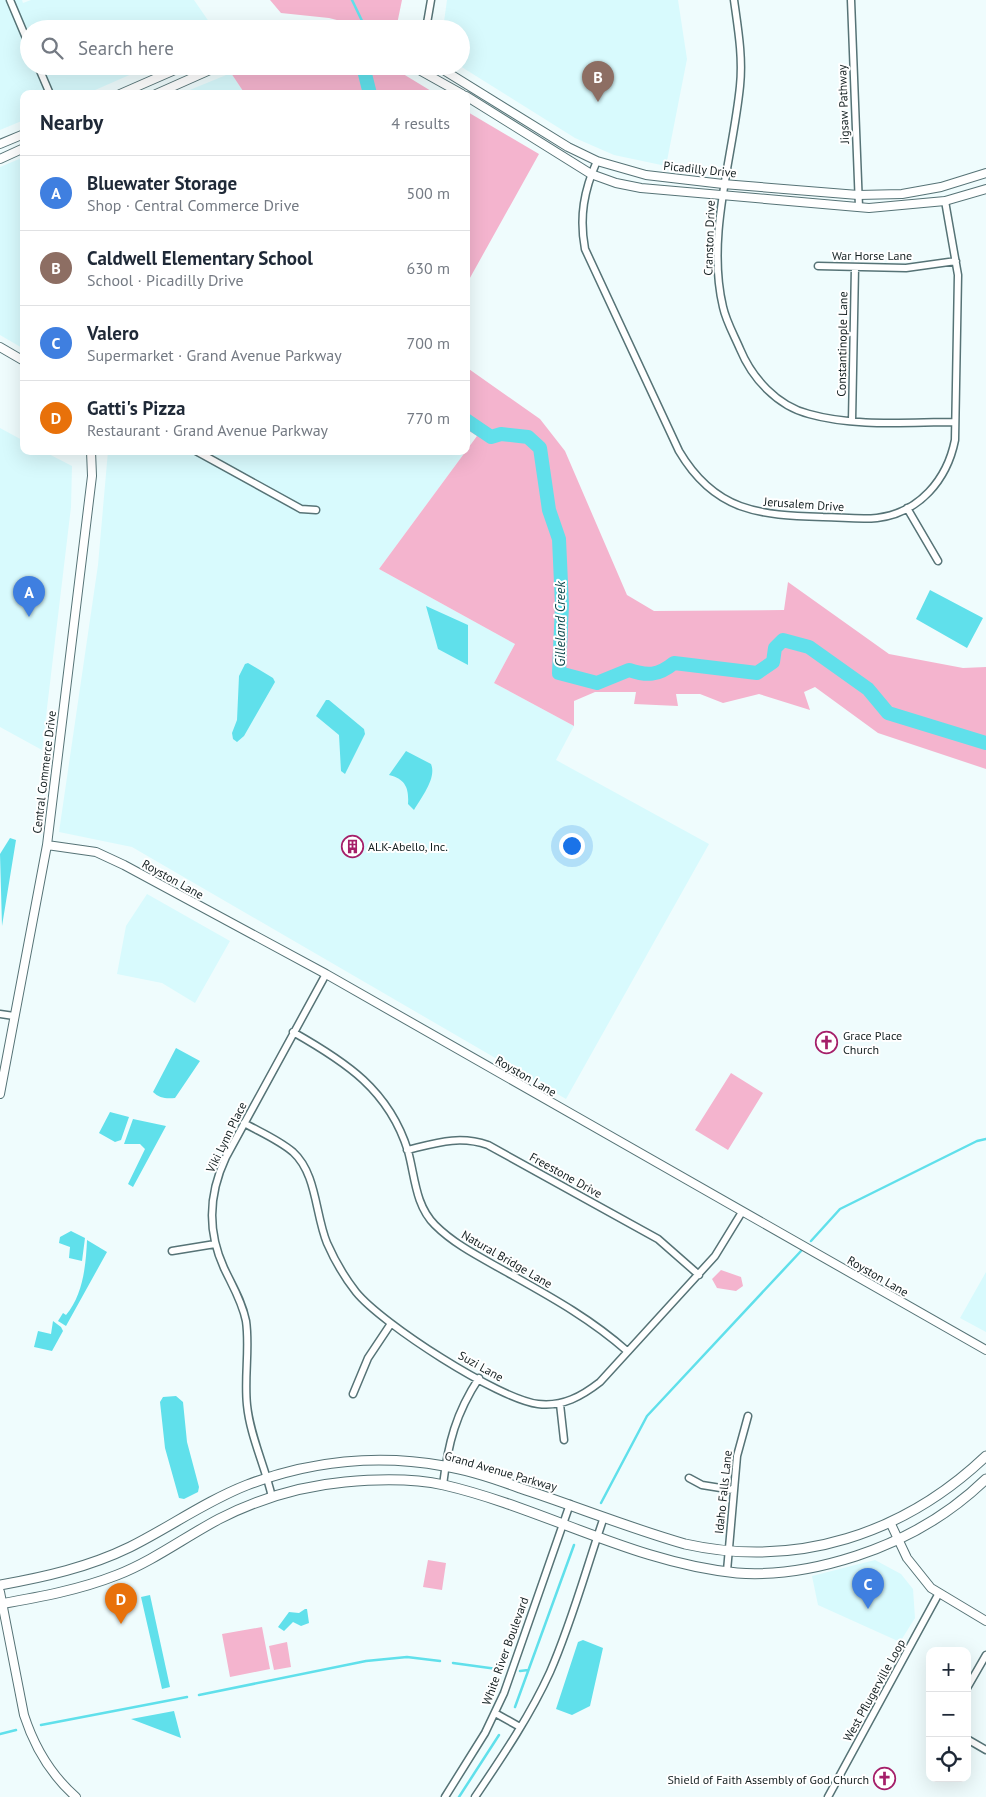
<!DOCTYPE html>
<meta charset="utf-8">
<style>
:root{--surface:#fff;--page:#f2f2f3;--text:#1f2937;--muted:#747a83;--line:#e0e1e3;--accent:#a51f69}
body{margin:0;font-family:"PT Sans",sans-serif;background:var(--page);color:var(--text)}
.controls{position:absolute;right:15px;bottom:15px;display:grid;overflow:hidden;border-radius:10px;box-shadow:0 5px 20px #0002}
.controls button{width:45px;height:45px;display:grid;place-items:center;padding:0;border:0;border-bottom:1px solid var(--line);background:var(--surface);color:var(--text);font:25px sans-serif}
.you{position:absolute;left:571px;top:845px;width:18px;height:18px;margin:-12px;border:4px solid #fff;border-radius:50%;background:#1a73e8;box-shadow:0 0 0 8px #1a73e833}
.badge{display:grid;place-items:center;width:32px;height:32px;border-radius:50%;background:var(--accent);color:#fff;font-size:16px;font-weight:700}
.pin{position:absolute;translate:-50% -41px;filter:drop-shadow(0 1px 2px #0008)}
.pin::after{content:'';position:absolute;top:26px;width:18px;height:15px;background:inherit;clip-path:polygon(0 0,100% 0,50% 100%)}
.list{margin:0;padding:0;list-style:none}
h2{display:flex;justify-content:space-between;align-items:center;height:65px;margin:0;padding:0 20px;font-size:21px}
h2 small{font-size:16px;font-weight:400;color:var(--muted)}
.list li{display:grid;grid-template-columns:32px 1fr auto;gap:15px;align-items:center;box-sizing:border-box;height:75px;padding:0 20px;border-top:1px solid var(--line)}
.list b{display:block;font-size:19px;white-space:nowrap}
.list p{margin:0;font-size:16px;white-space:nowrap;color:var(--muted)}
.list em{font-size:16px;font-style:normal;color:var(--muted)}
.icon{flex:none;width:28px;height:28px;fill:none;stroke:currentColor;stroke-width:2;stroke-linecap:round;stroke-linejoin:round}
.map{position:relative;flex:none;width:986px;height:1797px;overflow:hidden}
.search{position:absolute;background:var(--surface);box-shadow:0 5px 20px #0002;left:20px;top:20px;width:450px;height:55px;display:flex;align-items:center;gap:12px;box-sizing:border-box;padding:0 18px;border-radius:28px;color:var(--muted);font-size:19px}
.panel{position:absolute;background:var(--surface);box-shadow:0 5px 20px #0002;left:20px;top:90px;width:450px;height:365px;border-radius:10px}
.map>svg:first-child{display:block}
.built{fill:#d8fafd}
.green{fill:#f4b4ce}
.water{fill:#60e0eb}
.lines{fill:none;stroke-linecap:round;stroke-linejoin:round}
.stream{stroke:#60e0eb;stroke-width:2.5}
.river{stroke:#60e0eb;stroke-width:14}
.minor-casing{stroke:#567376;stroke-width:9}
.tertiary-casing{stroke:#567376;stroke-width:10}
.secondary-casing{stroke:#567376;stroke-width:11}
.minor{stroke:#fff;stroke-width:6}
.tertiary{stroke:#fff;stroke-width:8}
.secondary{stroke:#fff;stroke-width:9}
.labels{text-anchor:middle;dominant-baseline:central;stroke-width:4;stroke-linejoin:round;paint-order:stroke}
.street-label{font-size:12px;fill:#131f20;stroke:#fff}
.poi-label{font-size:12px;fill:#131f20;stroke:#fff;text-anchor:start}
.water-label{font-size:14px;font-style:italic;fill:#0d484d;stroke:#fff}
</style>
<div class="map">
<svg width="986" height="1797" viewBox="0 0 986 1797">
<rect width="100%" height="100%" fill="#effcfd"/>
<path class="built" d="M0,0h22l1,3 8,-3h163l20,29h-185v37h121l-64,28h-62v26l-24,10z
M447,0h231l9,59 -21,107 -52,-11 -39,-17 -115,-72 1,-37h-18z
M231,73l14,21h-65z
M24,157v192l-24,-14v-168z
M0,428l24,13v10h19l29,15 -1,41 -29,243 -42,-23z
M108,451h358l-87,118 136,75 -21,39 80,43 -18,34 153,84 -143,255 -434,-252 -73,-15 39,-267z
M147,894l83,47 -35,62 -33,-20 -45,-9 9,-48z
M986,1272v60l-26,-14z
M875,1560l26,14 12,15 2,29 -15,24 -82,-37 -6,-29z"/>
<path class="green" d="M270,0h132l-6,29h-24l-43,-11 -48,-5z
M293,66h61l41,3 41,25h-191l-14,-21z
M466,111l73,43 -73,131z
M466,367l74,52 25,32 62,144 27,16 130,-1 4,-28 101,72 74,14 23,-1v102l-108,-36 -63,-46 -11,5 6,18 -51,-16 -36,9 -23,-9h-24l2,12 -44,-2 2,-12h-41l-21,9v25l-80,-43 21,-39 -136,-75 98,-133 -11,-7z
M731,1073l32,20 -35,57 -33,-20z
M721,1270l20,7 2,9 -7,5 -19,-3 -5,-9z
M428,1560l18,3 -4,27 -19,-3z
M262,1627l8,42 -40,8 -8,-43z
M287,1642l4,25 -17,3 -5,-24z"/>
<path class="water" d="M930,590l53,28 -16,30 -51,-29z
M426,606l42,19v40l-30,-16z
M248,663l25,15 2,4 -31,54 -7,6 -4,-3 -1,-6 5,-13 2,-44 6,-12z
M326,700h3l35,29 1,5 -20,40 -4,-3 -2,-36 -23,-19z
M406,751l25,13c6,14 -10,34 -17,46l-6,-6c1,-15 -2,-25 -19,-29z
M10,838l6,2 -14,86 -2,-72z
M176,1048l24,13 -25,37c-9,1 -16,0 -22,-6z
M110,1112l19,5 -8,23 -6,2 -16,-9z
M133,1119l33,7 -33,61 -5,-3 17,-35 -5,-5h-16z
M71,1231l14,7 -3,23 -13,-3 1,-11 -11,-4 1,-6z
M87,1240l20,12 -41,74 -8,-5 5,-8 3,2c17,-20 20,-50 21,-75z
M53,1321l8,6 2,4 -11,20 -18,-4 4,-16 13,3z
M176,1396l7,6 4,40 12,45 -1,5 -14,7 -5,-1 -14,-50 -5,-46 3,-5z
M150,1595l20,92 -8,2 -21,-92z
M305,1609h2l2,14 -8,3 -8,-4 -9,9 -6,-4 11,-15 10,1z
M583,1640l20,8 -13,58 -18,9 -16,-6 22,-67z
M174,1711l7,27 -50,-19z"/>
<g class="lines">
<path class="stream" d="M352,0l12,25
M811,1241l29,-32 137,-68 9,-2
M601,1503l46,-87 154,-165
M453,1663l44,6
M520,1671l8,-1
M199,1695l167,-34 41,-4 33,4
M515,1707l59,-162
M41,1725l146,-28
M0,1734l16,-4
M459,1797l40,-62"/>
<path class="river" d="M363,66l7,28
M466,420l25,17 10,-3 27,3 12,11 9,62 10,29 3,66 -3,68 38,10 32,-13c18,6 29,6 45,-7l83,10 16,-11 2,-14 8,-8 26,7 59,42 20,24 98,30"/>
<defs>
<path id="minor" d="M10,0l19,45
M734,0c4,29 9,57 6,86 -7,71 -34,150 -17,221 3,14 11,28 17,42 12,29 37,57 69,65 46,13 99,8 146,8
M851,0l8,207
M426,29l5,-29
M38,66l12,28
M597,161c-13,29 -18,56 -12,88l94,202c36,61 80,64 144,66 18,0 36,3 54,1 42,-5 70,-38 78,-78l3,-165 -13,-74
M818,266l88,2 50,-7
M852,421l3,-154
M196,451l105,58 15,1
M907,508l31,53
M0,1014l14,2
M293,1032c53,30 96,58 115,119 7,25 7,54 27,74 21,21 49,34 75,49 41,23 81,45 117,77
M244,1123c16,9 35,17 49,29 24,22 22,62 34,91 7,16 18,35 29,49 26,32 142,107 182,112 25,3 44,-8 62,-22l115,-126 27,-44
M407,1150c29,-7 52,-15 81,-5l170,94 41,36
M172,1251l43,-7
M353,1394l15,-36 22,-33
M560,1404l4,36
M689,1478l13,7 31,5
M443,1485c5,-42 13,-72 36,-107
M272,1497c-7,-31 -22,-61 -25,-92 -3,-28 3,-57 -1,-84 -4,-20 -14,-36 -22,-53 -17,-37 -15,-75 2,-111l100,-183
M727,1571l10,-115 11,-40
M967,1688l19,-33
M495,1713l25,14
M967,1739l19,11
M445,1797l40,-64 19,-40 66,-189
M475,1797c27,-40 55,-81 75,-125 22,-50 36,-103 54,-155
M828,1797l111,-204"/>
<path id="tertiary" d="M412,66l50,28
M437,66l131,81 29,14 49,14 77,9 135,11 44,-1 39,-7 45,-14
M120,94l64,-28
M156,94l63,-28
M466,96l125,78 25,9 25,5 228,20 76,-7 41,-12
M0,144l24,-10
M0,159l24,-11
M0,347l24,14
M47,845l49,7 28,13 202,109 660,376
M0,1094l47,-249 45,-369 -1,-25
M890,1522l17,36 24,30 55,33
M0,1592l24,123c10,31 27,60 52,82"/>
<path id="secondary" d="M0,1585c45,-8 89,-18 130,-38 40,-20 76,-46 117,-62 63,-24 131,-31 197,-19 26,4 52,13 76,22 55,18 109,40 165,56 112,25 219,-10 301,-88
M0,1604c40,-7 79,-14 117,-29 36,-14 68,-38 102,-56 39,-20 82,-33 126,-37 32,-3 67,-4 99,3 99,23 190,78 293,88 39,3 82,-5 119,-17 49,-16 93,-41 130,-77"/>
</defs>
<use href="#minor" class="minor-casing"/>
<use href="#tertiary" class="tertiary-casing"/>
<use href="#secondary" class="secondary-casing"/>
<use href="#minor" class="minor"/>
<use href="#tertiary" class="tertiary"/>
<use href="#secondary" class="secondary"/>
</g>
<defs>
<symbol id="building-ring" viewBox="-11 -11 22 22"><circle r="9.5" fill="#fff" stroke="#a51f69" stroke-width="1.5"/><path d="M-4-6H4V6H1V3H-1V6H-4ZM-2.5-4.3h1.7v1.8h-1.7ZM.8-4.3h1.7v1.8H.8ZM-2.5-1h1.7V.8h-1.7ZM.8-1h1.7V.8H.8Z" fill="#a51f69"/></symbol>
<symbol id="church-ring" viewBox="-11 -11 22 22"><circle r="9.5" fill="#fff" stroke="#a51f69" stroke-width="1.5"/><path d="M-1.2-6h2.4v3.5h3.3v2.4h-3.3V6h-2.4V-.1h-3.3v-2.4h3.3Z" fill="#a51f69"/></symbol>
</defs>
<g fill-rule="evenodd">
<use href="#building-ring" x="340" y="834" width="25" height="25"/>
<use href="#church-ring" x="814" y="1030" width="25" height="25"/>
<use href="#church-ring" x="872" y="1766" width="25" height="25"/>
</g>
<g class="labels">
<g class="street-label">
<text transform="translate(843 104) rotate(-92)">Jigsaw Pathway</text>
<text transform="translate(700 169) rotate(6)">Picadilly Drive</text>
<text transform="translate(709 238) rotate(-88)">Cranston Drive</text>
<text x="872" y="255">War Horse Lane</text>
<text transform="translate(842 344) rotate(-89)">Constantinople Lane</text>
<text transform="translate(804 504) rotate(4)">Jerusalem Drive</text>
<text transform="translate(44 772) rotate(-83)">Central Commerce Drive</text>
<text transform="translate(173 879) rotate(29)">Royston Lane</text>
<text transform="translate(526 1076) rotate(30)">Royston Lane</text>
<text transform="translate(226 1137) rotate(-64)">Viki Lynn Place</text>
<text transform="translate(566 1175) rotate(29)">Freestone Drive</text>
<text transform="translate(507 1259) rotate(30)">Natural Bridge Lane</text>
<text transform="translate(878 1276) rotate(30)">Royston Lane</text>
<text transform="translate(481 1366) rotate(29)">Suzi Lane</text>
<text transform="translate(501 1471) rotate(16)">Grand Avenue Parkway</text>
<text transform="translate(723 1492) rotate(-84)">Idaho Falls Lane</text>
<text transform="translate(505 1651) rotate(-70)">White River Boulevard</text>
<text transform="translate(874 1690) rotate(-61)">West Pflugerville Loop</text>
</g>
<g class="poi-label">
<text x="368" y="846">ALK-Abello, Inc.</text>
<text x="843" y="1035">Grace Place<tspan x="843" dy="14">Church</tspan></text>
<text x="869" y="1779" text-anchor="end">Shield of Faith Assembly of God Church</text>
</g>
<g class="water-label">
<text transform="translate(560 624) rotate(-90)">Gilleland Creek</text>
</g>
</g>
</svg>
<div class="controls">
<button>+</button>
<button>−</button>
<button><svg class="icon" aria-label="locate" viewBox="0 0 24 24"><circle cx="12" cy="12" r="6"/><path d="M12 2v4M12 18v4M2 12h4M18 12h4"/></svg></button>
</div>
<div class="you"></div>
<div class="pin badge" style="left:29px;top:617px;background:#3f7fe0">A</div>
<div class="pin badge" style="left:598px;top:102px;background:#8d6e63">B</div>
<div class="pin badge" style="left:868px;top:1609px;background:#3f7fe0">C</div>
<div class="pin badge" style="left:121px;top:1624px;background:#e8710a">D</div>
<div class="search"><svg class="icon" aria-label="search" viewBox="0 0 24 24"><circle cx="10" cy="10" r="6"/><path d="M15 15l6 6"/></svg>Search here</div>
<section class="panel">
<h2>Nearby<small>4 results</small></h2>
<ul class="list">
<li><span class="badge" style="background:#3f7fe0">A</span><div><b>Bluewater Storage</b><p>Shop · Central Commerce Drive</p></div><em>500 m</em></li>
<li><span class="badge" style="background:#8d6e63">B</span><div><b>Caldwell Elementary School</b><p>School · Picadilly Drive</p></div><em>630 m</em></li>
<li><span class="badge" style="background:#3f7fe0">C</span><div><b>Valero</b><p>Supermarket · Grand Avenue Parkway</p></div><em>700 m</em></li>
<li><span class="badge" style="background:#e8710a">D</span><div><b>Gatti's Pizza</b><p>Restaurant · Grand Avenue Parkway</p></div><em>770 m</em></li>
</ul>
</section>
</div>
